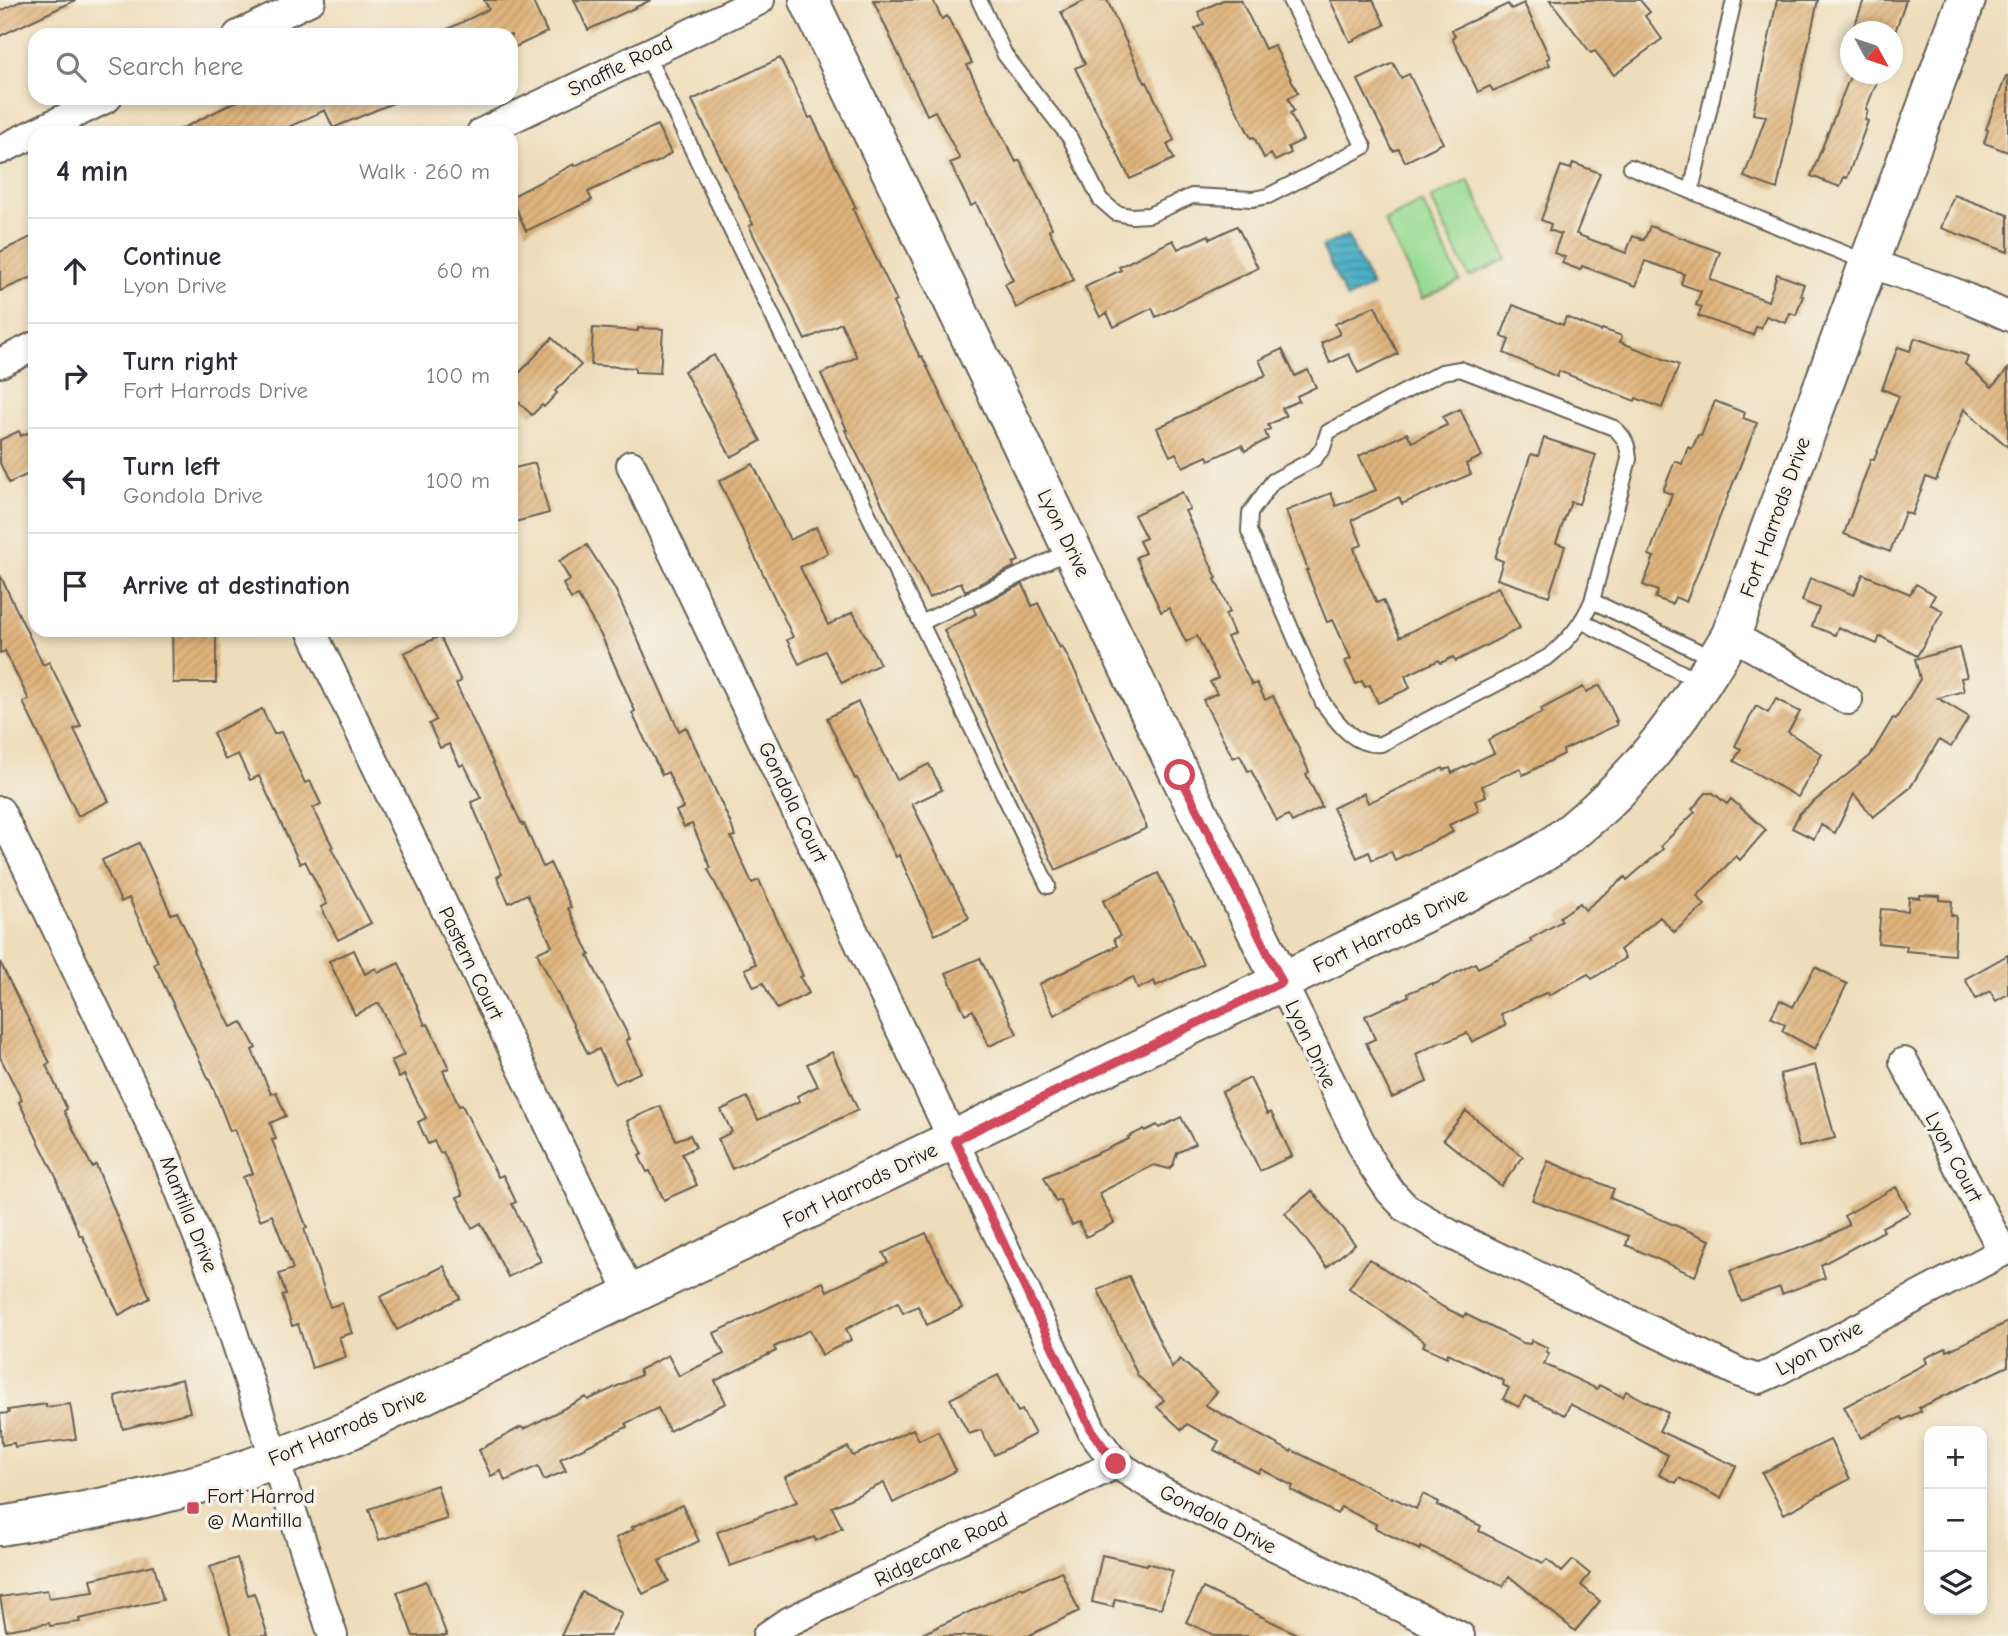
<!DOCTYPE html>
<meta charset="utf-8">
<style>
:root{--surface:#fff;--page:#f7f7f7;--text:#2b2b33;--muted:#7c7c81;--line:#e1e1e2}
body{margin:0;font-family:"Comic Neue",sans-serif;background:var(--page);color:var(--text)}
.controls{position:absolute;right:21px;bottom:21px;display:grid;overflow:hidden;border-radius:14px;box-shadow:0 4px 10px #0003}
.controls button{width:63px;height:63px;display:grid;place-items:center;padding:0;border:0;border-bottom:2px solid var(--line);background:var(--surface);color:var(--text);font:35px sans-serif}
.compass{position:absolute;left:1840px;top:21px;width:63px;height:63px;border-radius:50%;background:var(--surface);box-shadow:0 4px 10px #0003;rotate:130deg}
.stop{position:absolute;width:21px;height:21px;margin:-16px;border:5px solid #d1495b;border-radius:50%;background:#fff}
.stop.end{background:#d1495b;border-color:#fff;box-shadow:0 2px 7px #0008}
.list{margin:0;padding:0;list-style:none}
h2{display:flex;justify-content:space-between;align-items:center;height:91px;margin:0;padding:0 28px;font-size:30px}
h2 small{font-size:23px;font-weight:400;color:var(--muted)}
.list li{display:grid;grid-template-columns:46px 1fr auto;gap:21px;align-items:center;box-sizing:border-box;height:105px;padding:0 28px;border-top:2px solid var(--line)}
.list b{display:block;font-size:26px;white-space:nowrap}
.list p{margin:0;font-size:23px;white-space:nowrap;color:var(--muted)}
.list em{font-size:23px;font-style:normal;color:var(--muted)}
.icon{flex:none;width:38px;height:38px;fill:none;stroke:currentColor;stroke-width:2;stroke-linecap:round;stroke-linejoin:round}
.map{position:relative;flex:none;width:2008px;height:1636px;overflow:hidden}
.search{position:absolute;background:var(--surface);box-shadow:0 4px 10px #0003;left:28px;top:28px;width:490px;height:77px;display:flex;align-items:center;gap:18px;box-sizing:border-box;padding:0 24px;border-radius:21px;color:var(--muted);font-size:26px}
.panel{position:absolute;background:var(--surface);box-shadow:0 4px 10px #0003;left:28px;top:126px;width:490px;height:511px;border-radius:21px}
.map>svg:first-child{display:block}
.green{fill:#9adc94;stroke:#5b7c58;stroke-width:2}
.water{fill:url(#water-rules);stroke:#2f646f;stroke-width:2}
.building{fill:url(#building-hatch)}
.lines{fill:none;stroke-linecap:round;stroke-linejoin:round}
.lane-casing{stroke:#666054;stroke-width:18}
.street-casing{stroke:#666054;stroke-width:32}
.secondary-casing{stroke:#666054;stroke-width:42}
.lane{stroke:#fff;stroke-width:14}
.street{stroke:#fff;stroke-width:28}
.secondary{stroke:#fff;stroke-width:38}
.route{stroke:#d1495b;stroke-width:9}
.poi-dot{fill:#d1495b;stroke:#f7f3e8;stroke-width:2.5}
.labels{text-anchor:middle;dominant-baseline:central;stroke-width:7;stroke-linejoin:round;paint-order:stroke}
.street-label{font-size:21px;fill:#1c1c1c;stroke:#f7f3e8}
.poi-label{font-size:21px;fill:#1c1c1c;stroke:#f7f3e8;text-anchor:start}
</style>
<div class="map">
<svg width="2008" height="1636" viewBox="0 0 2008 1636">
<defs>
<pattern id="water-rules" width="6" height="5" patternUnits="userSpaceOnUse" patternTransform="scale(1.75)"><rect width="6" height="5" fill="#42abc2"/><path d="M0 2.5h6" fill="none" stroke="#368a9d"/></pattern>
<pattern id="building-hatch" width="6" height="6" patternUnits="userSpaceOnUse" patternTransform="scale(1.75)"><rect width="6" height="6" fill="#dfb47d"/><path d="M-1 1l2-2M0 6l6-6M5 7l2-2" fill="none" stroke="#bf9a6b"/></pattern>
</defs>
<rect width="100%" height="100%" fill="#f7f3e8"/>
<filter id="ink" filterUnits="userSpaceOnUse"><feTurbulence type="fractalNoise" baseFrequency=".0143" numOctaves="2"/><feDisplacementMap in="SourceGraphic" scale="14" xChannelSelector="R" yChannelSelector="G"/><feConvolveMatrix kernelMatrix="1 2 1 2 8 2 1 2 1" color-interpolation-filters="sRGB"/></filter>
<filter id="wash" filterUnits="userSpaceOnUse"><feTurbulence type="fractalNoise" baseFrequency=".00686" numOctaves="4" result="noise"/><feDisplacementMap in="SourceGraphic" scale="28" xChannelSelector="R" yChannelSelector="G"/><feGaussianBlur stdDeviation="1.57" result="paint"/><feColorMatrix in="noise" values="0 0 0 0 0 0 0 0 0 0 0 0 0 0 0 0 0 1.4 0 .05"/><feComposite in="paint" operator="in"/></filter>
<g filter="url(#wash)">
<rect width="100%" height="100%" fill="#edb"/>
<path class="green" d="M1468,180l39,79 -38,18 -38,-78z
M1422,202l38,79 -38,18 -38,-78z"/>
<path class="water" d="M1347,235l25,51 -25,13 -25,-52z"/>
<g id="blocks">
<path class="building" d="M23,0h53l-76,36v-25z
M484,0h48l15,32 -36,17v-14h-75l53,-26z
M574,0h77l-63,30z
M873,0h60l9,19 5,-3 25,47 -5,2 29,59 20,38 4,-2 20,42 12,26 -3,2 25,50 -58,28 -11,-24 8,-4 -37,-77 -5,3 -21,-43 10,-4 -25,-48 -8,4z
M1086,0h21l38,83 2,-1 27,58 -7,4 7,15 -44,20 -55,-111 10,-4 -24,-52z
M1223,0h18l24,49 9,-4 24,48 -10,5 6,13 -4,2 13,27 -15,7 3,6 -16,8 -4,-7 -7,4 -10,-21 -3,1 -56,-109 9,-5 -6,-12z
M1330,0h43l12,25 -35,17z
M1550,0h90l10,12 -5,4 17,23 -48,36 -19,-24 -4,2z
M1777,0h41l-41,189 -33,-12 22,-61 -13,-2z
M1864,0h42l-11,32h-43z
M1524,3l26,55 -3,1 3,6 -57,26 -3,-5 -12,6 -26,-54 3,-2 -3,-6 56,-26 3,5z
M780,58l29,60 3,-1 44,91 -3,1 6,14 38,78 -4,2 27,54 2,-1 97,205 -6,2 1,4 -49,24 -4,-9 -32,16 -84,-168h2l-26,-56 36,-17 -16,-34 -36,17 -56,-114 4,-2 -61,-124z
M1393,63l8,15 8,-4 34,69 -38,19 -6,-13 -6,2 -35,-71z
M1851,74h29l-14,35 2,1 -3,10 3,1 -21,57 -3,-1 -4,10 -29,-11z
M2006,76h2v76l-24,-9 4,-13 -2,-1z
M243,98h162l-72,30 -8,-18 -49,23h-103z
M657,125l14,28 -11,8 -32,12 -40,19 4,8 -66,31 -15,-34 63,-33 1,2z
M1573,163l27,10 -24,61 50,19 7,-17 11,4 6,-14 70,26 -10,27 14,6 44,16 9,-27 27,10 -4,11 3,1 -7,19 -6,-2 -4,10 -20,-7 -5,12 -5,-1 -3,8 -55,-19 4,-9 -6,-2 5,-14 -20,-7 3,-10 -39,-13 -9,25 -54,-20 -2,4 -18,-7 3,-6 -11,-4 7,-19 -12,-4 2,-6 -10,-4 20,-54 10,3z
M1954,195l54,20v37l-67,-24z
M1237,226l21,42 -102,49 -4,-9 -38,19 -7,-14 -7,4 -15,-30 36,-17 -2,-3 54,-27 5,9 31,-14 1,4z
M35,235v41l-35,15v-39z
M1513,305l50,20 3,-8 35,14 1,-2 20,7 -2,6 59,23 -17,43 -26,-10 -1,3 -76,-30 -2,6 -53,-24 5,-13 -8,-4z
M1375,306l23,48 -40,19 -9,-19 -19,9 -9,-20 19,-9 -5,-10z
M593,328l45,3v-3l25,1 -3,44 -25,-1v-4l-44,-3z
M552,338l29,27 -26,26 2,2 -13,14 -2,-2 -10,10 -21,-20v-13z
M1915,338l53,18 -3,8 27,23 16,-18v78l-44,-38 -28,72 -10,-4 -14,38 -7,-3 -15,40 -46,-18 27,-75 3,1 25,-64 -17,-7 16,-42 12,4z
M1282,349l13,27 13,-6 8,17 -19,9 2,5 -17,7 4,8 -18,9 2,4 -5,3 3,7 -23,12 -3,-6 -33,15 -2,-4 -24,11 -7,-14 -6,3 -13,-28 109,-53 -7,-15z
M714,355l47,86 -30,16 -47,-86z
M1715,401l30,12 -2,5 14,5 -71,179 -11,-5 -3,7 -17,-6 3,-7 -15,-6 11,-28 -5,-2 23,-61 -9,-3 12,-30 7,3 6,-17 4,2 6,-14 3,1z
M1460,409l22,47 -16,8 5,10 -69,30 -3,-7 -47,23 10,25 -8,3 6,19 17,36 6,-3 17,37 98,-50 22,41 -64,33 -3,-4 -12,6 -2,-3 -34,16 5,12 -32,15 -8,-18 -5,2 -3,-6 -6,3 -11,-23 6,-2 -18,-39 -6,2 -21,-52h2l-22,-59 45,-18 5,13 40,-16 -17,-34 48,-23 5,9 35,-17 -4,-8z
M35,430v41l-26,12 -9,-20v-23l19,-9 2,5z
M1544,438l52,17 -17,49 -8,-2 -15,41 9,3 -16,50 -52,-17 6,-18 -8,-3 36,-104 7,2z
M535,463l14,50 -34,9 -4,-15v-38z
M753,464l37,76 26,-13 12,26 -28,14 28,58 25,-13 27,52 -38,19 -17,-32 -26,13 -12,-24 6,-3 -74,-156z
M1182,492l8,17 -5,2 32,67 -2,1 15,33 -5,2 9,20 -7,3 25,48 5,-2 8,17 8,-4 23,46 13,30 -3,2 16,33 -30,15 -4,-7 -11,6 -26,-51 -3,1 -8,-16 -7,3 -30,-58 14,-7 -7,-11 8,-4 -21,-42 -11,6 -17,-34 -8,4 -25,-55 9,-4 -6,-12 7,-3 -12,-23z
M587,545l28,44 64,142 7,-4 44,95 5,14 -4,1 21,46 7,-3 44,96 -3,1 9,16 -32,16 -14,-26 -9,4 -9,-18 11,-5 -48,-95 3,-1 -19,-44 -8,3 -8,-16 7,-3 -15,-36 -6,3 -30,-62 3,-2 -33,-74 -24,-41 -7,3 -8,-15 7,-4 -11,-19z
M1863,574l47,20 6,-10 19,11 -5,9 13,7 -26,45 -37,-20 -3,8 -39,-17 -3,8 -23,-9 7,-18 -17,-7 8,-23 44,17z
M0,575l43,90 6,-3 32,64 -7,3 35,72 -31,15 -55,-114 6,-2 -24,-49 -5,2z
M1023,584l9,22 6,-3 22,45 2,-2 16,31 69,151 -91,42 -112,-240 32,-16 -3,-6z
M172,630h44v53h-43z
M440,636l21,45 -5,3 66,141 2,-1 19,43 7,-4 21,44 -3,1 22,47 -2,1 42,83 -4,1 15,32 -26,12 -16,-35 -11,5 -51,-101 15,-7 -25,-52 -18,9 -12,-26 5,-3 -31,-72 10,-4 -17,-34 -4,2 -11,-22 -9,4 -11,-24 7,-4 -32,-67z
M1959,648l8,29 -6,1 3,13 -26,7 31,19 -18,30 -12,-7 -29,48 -37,29 -19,-23 -19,39 -14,-8 -7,14 -22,-11 8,-15 70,-57 23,-38 3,1 24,-40 -5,-20z
M1600,685l17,36h-2l2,4 -54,25 1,4 -41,21 -3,-7 -38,18 4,10 -11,5 4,10 -30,14 4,7 -58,28 -4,-9 -19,9 -3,-8 -12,6 -24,-50 31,-15 4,10 75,-35 1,2 6,-2 2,5 42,-20 -6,-13 55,-28 -2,-3 42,-22 3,5z
M1776,699l24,13 -12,20 34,22 -24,43 -64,-36 7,-12 -6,-3 21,-40 12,7z
M858,702l39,78 32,-16 13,26 -30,14 57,114 -34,17 -36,-80 -3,2 -39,-79 -2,1 -28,-61z
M262,709l12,25 7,-2 24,51 5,-2 11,23 -8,4 20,39 -2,1 40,75 -33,17 -17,-33 6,-3 -22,-43 -5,3 -41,-88 -9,4 -12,-26 -13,6 -12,-27z
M1706,793h7l14,11 4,-5 35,31 -26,30 -4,-4 -39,40 8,9 -31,27 -14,-15 -40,33 5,8 -33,21 -4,-5 -39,21 -1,-3 -47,22 5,11 -34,17 -5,-9 -21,9 -3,-1 -27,13 11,28 -35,16 -26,-55 9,-4 -10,-23 44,-20 -1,-3 24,-10 1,2 42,-22 3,5 54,-26 -2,-3 32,-18 -2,-4 20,-14 5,7 40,-33 2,3 36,-31 -2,-3 34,-34 -3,-3z
M139,843l32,71 6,-2 18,37 -2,2 38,76 11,-5 14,26 -4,2 19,44 5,-2 10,24 -16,7 6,16 -4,1 35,88 -3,1 26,78 12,-4 10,30 -13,4 7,20 -34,11 -14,-44 -6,2 -10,-31 4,-1 -7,-20 14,-5 -21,-54 -12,5 -17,-43 10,-4 -19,-44 -4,2 -16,-41 -60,-126 4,-2 -29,-64 -8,4 -19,-42z
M1158,873l45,91 -47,22 -2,-5 -16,8 -5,-12 -79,38 -15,-31 78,-38 -3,-7 6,-3 -17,-35z
M1920,895l20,1v4l12,1 -1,14 5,1 -2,39 -48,-4 1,-5 -29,-3 3,-34 27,2 1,-14 11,1z
M354,950l11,24 11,-6 2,5 21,-10 26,62 3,-1 21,44 -6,3 16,35 3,-1 36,72 5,-2 13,27 -4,2 29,57 -33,16 -27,-54 -9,5 -15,-31 6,-2 -20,-43 -3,1 -6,-12 -6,3 -10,-22 8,-4 -22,-43 -5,3 -8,-17 13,-6 -25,-52 -24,12 -26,-54z
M2008,955v39l-12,7 -6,-10 -14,8 -11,-20z
M980,958l37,76 -28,12 -16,-36 -8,4 -19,-41z
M0,962l50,101 -4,2 21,44 -3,2 28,56 4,-2 54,133 -31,17 -37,-80 -2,1 -23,-54 1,-1 -39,-79 3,-2 -22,-43z
M1815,967l32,17 -32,65 -33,-18 3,-6 -14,-8 9,-17 13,7z
M832,1052l26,58 -126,59 -14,-30 14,-7 -11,-22 26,-13 11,23 42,-19 -3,-5 21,-10 -11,-22z
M1815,1065l20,73 -36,9 -19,-73z
M1250,1078l17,36 4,-2 21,44 -32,15 -38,-79z
M660,1106l16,34 14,-5 6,12 -14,7 15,31 -33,15 -14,-29 -3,1 -8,-16 4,-2 -16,-33z
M1466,1111l57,46 -22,29 -58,-47z
M1181,1117l14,27 -18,9 -4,12 -4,4 -15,-4 -55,28 15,30 -28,14 -7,-15 -7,3 -12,-25 -4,2 -12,-25 85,-38 -1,-2 16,-8 1,2 12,-6 2,3z
M1548,1161l66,28 -4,9 100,42 -15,36 -69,-31 3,-9 -97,-36z
M1896,1187l14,26 -28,14 2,4 -63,34 4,13 -43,16 -2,-7 -39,14 -11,-30 88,-29 31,-17 -5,-9z
M1312,1191l43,53 -28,23 -42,-54z
M926,1233l36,75 -35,17 -9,-19 -15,7 -5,-11 -52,27 5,11 -29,15 -12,-25 -36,17 2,4 -61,30 11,22 -57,28 -11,-23 -32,15 1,4 -67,32 6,12 -22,9 -6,-14 -33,15 -4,-10 -10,5 -12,-26 42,-23 3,2 62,-32 2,3 53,-25 -2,-5 29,-15 11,21 45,-22 -10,-21 109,-51 4,9 61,-29 -5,-9z
M1369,1259l74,48 21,10 1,-3 58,29 7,1 2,-4 16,8 -2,4 3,1 -5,11 53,25 2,-4 24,12 3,-6 42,22 -9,18 77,35 -15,32 -42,-20 -3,5 -17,-8 9,-20 -58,-31 -40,-20 -5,11 -40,-19 -6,11 -16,-8 6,-11 -6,-3 1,-4 -56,-28 -1,4 -24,-11 2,-4 -76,-54z
M444,1266l16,32 -63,32 -17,-33z
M1129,1276l43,92 8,-9 37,33 -12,13 86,47 1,-2 100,49v-2l24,12 7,-15 16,8 -2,3 44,21 -2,5 64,32 4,-4 15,13 11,-12 17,14 -9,11 19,16 -25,30 -66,-55 -6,10 -82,-39 -1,3 -45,-22 1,-4 -35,-17 -4,7 -46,-24 2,-4 -32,-17 -3,4 -44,-23 5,-9 -32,-17 -5,6 -25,-23 7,-7 -26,-24 -40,-86z
M2008,1322v44l-89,42 2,3 -18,9 -2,-3 -40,21 -17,-31 83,-44 -2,-5 21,-10 1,3z
M998,1375l20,37 4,-2 13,24 -41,21 -13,-25 -12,4 -19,-35z
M182,1379l8,33 -67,17 -8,-33z
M46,1404v3l24,-3 6,35 -61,8 -1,-4 -12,2 -2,-31 9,-1 -1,-3z
M913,1429l6,11 19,-9 18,40 -63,32 -9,-20 -52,24 10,21 -26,13 -2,-4 -84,29 -13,-34 80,-30 -12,-25 63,-30 5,9z
M1830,1440l20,39 -66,35 -22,-41z
M437,1485l10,34 -68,21 -10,-31z
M682,1505l17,36 -40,20 10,20 -26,13 -27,-56 18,-9 -2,-2z
M1102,1555l45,10 1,-2 25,8 -12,37 -46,-9 -2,8 -21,-5z
M237,1558l11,37 6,-2 14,43h-36l-22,-69z
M154,1565l9,35 -84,19 1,3 -30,4 -1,-3 -43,7 -6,-33 47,-7 2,8 45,-6 -3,-13z
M1061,1571l18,40 -51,25h-110l104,-49 1,2z
M426,1581l21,55h-34l-16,-44z
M1203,1588l98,48h-85l-30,-14z
M582,1592l40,21 -12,23h-49z"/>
</g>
</g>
<g filter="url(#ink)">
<use href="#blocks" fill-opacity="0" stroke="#666054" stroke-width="2"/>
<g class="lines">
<defs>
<path id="lane" d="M979,0l26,55 65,83 30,61 16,14 15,3 18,-1 43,-19 61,3 15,-3 96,-49 -74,-147
M646,54l402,832
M1631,167l235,95
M1691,191l43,-191
M1460,369l154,59c11,9 14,17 15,31l-37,142c-10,23 -23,40 -44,56l-167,87c-27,3 -43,-21 -58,-41l-74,-172 1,-18 23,-32 41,-22 9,-11 5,-16 114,-60z
M1592,601l123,58
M1583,622l117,60
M921,623l150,-73"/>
<path id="street" d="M238,35l73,-35
M481,133l279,-133
M0,150l107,-52
M1869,263l84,29 55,24
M0,363l35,-17
M631,465l462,968 23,31 46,28 298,144
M311,630l320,665
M1731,635l117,65
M0,811l166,345 52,131 115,349
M1282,983l89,180 19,28 16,17 44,26 290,139 19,6 16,-7 233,-123
M1904,1062l99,190
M767,1636l19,-13 330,-159"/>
<path id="secondary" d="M809,0l371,775 102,208
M0,1526c62,-10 123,-21 184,-38 58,-15 113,-37 168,-59l1151,-554c16,-9 32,-17 47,-27 80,-57 132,-129 181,-213l235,-635"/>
</defs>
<use href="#lane" class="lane-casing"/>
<use href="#street" class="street-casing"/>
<use href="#secondary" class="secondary-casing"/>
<use href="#lane" class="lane"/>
<use href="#street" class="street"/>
<use href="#secondary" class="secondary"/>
</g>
</g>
<g class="lines" filter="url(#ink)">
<path class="route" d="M1116,1464l-23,-31 -138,-293 327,-158 -102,-207"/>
</g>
<rect class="poi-dot" x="186" y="1501" width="14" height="14" rx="3.5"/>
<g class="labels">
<g class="street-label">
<text transform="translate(620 66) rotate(-26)">Snaffle Road</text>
<text transform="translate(1775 517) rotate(-70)">Fort Harrods Drive</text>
<text transform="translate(1064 533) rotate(64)">Lyon Drive</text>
<text transform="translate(793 802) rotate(64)">Gondola Court</text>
<text transform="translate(1390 930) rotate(-26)">Fort Harrods Drive</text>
<text transform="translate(471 963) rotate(64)">Pastern Court</text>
<text transform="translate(1311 1044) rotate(65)">Lyon Drive</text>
<text transform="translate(1954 1157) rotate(62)">Lyon Court</text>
<text transform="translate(860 1185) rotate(-26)">Fort Harrods Drive</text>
<text transform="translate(189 1214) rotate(68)">Mantilla Drive</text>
<text transform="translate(1819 1348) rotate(-28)">Lyon Drive</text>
<text transform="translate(347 1427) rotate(-23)">Fort Harrods Drive</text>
<text transform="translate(1218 1519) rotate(27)">Gondola Drive</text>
<text transform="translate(941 1549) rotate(-26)">Ridgecane Road</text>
</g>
<g class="poi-label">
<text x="207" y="1496">Fort Harrod<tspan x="207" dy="24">@ Mantilla</tspan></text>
</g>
</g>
</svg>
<div class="controls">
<button>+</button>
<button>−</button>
<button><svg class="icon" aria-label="layers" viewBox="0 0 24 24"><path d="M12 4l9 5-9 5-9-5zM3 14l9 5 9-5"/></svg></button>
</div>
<svg class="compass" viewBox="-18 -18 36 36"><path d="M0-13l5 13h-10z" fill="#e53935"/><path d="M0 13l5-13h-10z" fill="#7c7c81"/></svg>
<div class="stop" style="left:1180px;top:775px"></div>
<div class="stop end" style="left:1116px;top:1464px"></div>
<div class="search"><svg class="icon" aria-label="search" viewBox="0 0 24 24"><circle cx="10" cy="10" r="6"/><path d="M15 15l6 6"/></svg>Search here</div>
<section class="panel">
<h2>4 min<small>Walk · 260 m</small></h2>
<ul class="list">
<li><svg class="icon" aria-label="ahead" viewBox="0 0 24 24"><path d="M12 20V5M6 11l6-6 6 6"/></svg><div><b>Continue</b><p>Lyon Drive</p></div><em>60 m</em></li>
<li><svg class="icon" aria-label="right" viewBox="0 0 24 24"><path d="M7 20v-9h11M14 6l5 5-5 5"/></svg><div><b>Turn right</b><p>Fort Harrods Drive</p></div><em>100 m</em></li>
<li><svg class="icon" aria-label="left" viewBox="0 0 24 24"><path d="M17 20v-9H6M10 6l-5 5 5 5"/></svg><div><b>Turn left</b><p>Gondola Drive</p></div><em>100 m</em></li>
<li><svg class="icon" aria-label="arrive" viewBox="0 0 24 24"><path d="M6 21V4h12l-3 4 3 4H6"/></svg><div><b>Arrive at destination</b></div></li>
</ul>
</section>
</div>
